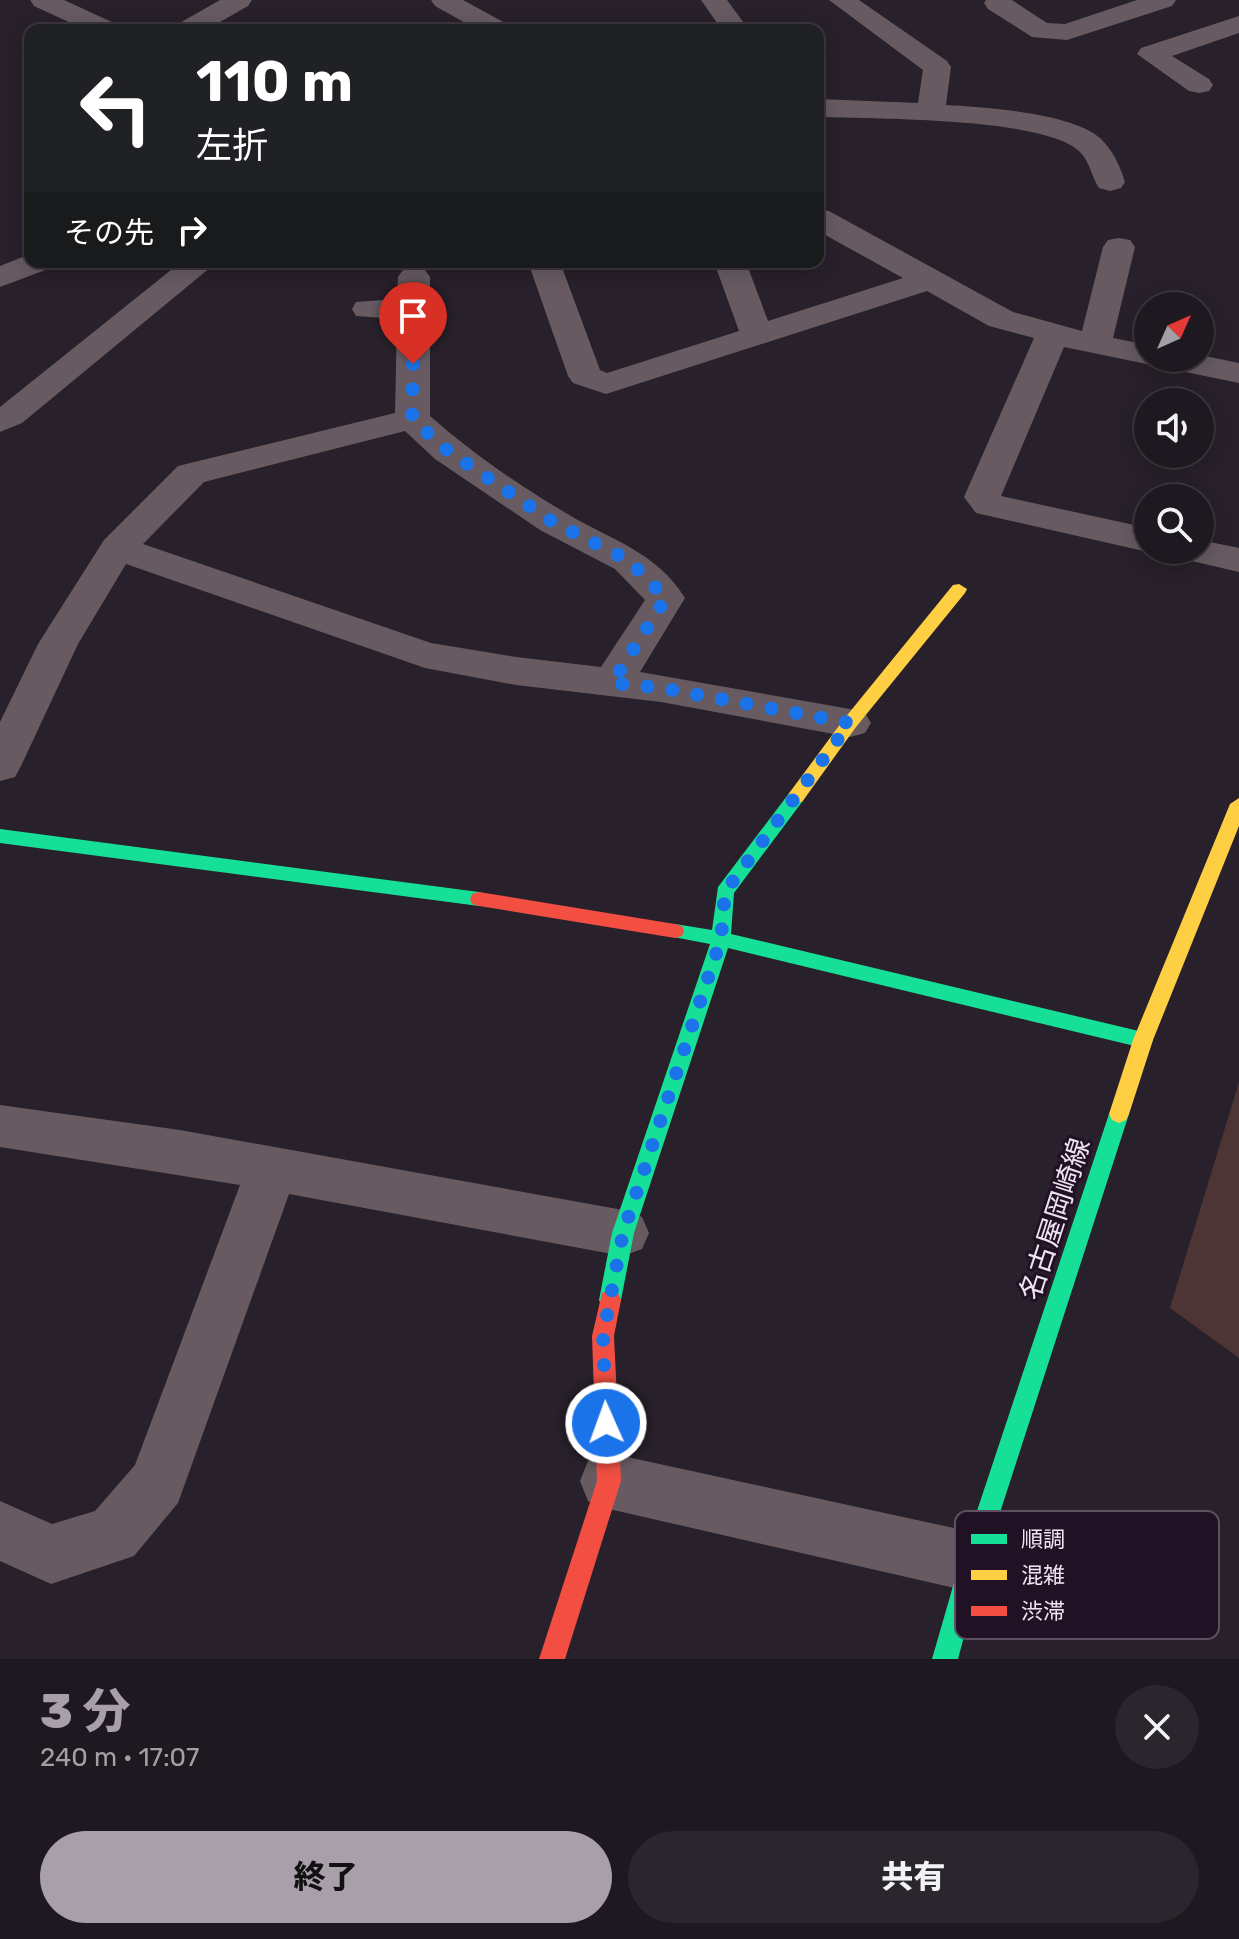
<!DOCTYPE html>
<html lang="ja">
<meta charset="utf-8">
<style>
:root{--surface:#1e1820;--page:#2b252d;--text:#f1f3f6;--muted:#a1a0a5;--line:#3c373e;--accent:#a99fab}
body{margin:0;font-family:Rubik,"Noto Sans JP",sans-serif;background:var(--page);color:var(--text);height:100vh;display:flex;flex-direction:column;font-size:30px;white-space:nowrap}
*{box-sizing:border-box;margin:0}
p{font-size:26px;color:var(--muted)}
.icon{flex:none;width:44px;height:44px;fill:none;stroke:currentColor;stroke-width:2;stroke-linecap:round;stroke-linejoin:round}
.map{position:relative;height:1659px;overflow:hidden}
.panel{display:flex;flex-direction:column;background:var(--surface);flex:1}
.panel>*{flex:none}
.top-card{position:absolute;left:24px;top:24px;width:800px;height:244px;border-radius:16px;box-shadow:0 4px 20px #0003,0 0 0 2px var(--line);background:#202124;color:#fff;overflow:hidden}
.needle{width:52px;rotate:45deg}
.buttons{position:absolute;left:1134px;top:292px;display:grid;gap:16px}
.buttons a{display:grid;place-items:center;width:80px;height:80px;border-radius:50%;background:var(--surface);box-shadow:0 4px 20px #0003,0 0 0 2px var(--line);font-size:40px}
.pin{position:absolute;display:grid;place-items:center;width:68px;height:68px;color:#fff;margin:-82px -34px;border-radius:50% 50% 50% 0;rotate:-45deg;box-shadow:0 0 8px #0007}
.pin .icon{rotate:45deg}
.me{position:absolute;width:88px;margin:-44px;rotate:358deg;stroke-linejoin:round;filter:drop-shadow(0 0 6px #0008)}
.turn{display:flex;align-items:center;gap:28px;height:168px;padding:0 40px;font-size:36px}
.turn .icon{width:104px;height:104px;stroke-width:2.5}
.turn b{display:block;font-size:56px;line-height:68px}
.then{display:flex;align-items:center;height:76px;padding:0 40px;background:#0003;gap:16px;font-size:30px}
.round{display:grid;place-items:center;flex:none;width:84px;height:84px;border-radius:42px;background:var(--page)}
.summary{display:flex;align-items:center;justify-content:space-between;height:136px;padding:0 40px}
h1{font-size:48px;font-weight:800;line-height:60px;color:var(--accent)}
.button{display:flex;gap:16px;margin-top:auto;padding:16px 40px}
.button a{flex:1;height:92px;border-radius:48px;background:var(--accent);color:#111;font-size:32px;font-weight:800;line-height:92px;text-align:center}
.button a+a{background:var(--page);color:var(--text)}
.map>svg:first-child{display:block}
.green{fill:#4e3535}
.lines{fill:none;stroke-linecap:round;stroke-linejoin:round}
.street{fill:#675b61;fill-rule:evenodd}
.fast{fill:#16e098;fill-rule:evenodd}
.slow{fill:#ffcf43;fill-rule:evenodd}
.jam{fill:#f24e42;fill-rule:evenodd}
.route{stroke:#1a73e8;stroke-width:14;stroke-dasharray:0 25.2}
.labels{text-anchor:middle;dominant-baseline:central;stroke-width:6;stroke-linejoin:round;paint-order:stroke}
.street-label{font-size:28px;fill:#eee3f1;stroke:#211125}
.key{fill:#211125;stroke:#5e5062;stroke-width:2}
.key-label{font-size:22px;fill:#eee3f1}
</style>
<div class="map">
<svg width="1239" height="1659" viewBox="0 0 1239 1659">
<rect width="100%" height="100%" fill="#28202a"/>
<polygon class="green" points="1239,1082 1239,1358 1170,1308"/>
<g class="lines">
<g class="street">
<polygon points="30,0 64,0 116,24 120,30 86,30 34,6"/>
<polygon points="220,0 252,0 248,6 206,30 174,30 178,24"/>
<polygon points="431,0 463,0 507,24 511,30 478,30 435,6"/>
<polygon points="701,0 727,0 749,30 722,30"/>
<path d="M829,0H859L947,61L951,67L946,105C985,107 1071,113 1100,138C1113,150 1120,166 1125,182L1121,188L1110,191L1099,188C1091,176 1090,161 1079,151C1042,117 872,119 818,117V99L918,103L923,70Z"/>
<polygon points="986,0 1012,0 1047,23 1065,24 1137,0 1176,0 1172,6 1067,40 1032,37 988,9 984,3"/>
<polygon points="1239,16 1239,33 1172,56 1209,79 1213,85 1209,91 1199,93 1189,91 1137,54 1141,48"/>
<polygon points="818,209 829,211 1013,312 1082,331 1103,247 1108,240 1119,238 1130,240 1135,247 1113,338 1148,345 1148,358 1200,358 1200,355 1239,363 1239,383 1064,347 1001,496 1148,528 1148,550 1155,550 1148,552 976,513 964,497 1034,338 989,326 927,291 606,394 573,383 568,376 528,262 560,262 600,370 607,373 739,331 714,262 746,262 768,321 903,278 818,231"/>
<polygon points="30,254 30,262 53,262 48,269 0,287 0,266"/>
<polygon points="181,262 217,262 22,423 0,432 0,407"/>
<path d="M414,267L425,270L430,277V416C471,452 518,485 566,513C610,540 656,551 685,598L640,672L850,709L865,713L871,723L865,733L850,737L661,702L516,685L425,668L126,564L78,644L21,766L15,777L0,781V722L38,644L104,540L178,466L395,413L397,319L356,316L352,309L356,302L397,299L398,277L403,270ZM405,431L435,459L540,530L615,569L645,600L601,667L516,657L431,643L143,544L204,482Z"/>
<polygon points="1200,540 1239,548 1239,572 1179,558 1173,550 1200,550"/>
<polygon points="0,1105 180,1130 623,1210 642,1217 649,1233 642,1249 623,1256 289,1194 178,1503 134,1556 51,1584 0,1561 0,1501 52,1524 95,1511 135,1465 240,1185 0,1147"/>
<polygon points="609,1453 972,1532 993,1541 1002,1562 993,1583 972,1592 609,1509 588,1501 580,1481 588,1461"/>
</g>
<g class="fast">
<polygon points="796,791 802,792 805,797 802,802 734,893 731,934 1143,1032 1150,1034 1153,1040 1150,1046 1143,1048 728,948 634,1233 621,1300 618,1307 610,1310 602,1307 599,1300 612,1233 710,944 668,936 666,931 668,926 675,924 712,930 718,887 790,792"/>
<polygon points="0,829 479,892 486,894 488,899 486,904 479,906 0,843"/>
<polygon points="1119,1105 1126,1108 1129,1114 984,1562 958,1659 932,1659 960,1562 1109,1114 1112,1108"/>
</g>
<g class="slow">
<polygon points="959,584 967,589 965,593 856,727 802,802 790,802 787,797 790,792 844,719 953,585"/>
<polygon points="1239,798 1239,826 1153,1040 1129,1114 1126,1120 1119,1123 1112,1120 1109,1114 1133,1040 1230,804"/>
</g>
<g class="jam">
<polygon points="479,892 675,924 682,926 684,931 682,936 675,938 479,906 472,904 470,899 472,894"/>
<polygon points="610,1290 618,1293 621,1300 614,1336 621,1481 565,1659 539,1659 597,1481 592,1336 602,1293"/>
</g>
</g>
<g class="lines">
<polyline class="route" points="413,364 412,419 448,451 553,522 628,560 666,598 612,683 661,688 850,723 725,892 721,939 623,1233 603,1336 606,1423"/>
</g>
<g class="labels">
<g class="street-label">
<text transform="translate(1055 1219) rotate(-72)">名古屋岡崎線</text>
</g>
</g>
<rect x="955" y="1511" width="264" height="128" rx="12" class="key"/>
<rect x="971" y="1534" width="36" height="10" fill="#16e098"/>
<rect x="971" y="1570" width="36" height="10" fill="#ffcf43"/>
<rect x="971" y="1606" width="36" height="10" fill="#f24e42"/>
<g class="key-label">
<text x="1021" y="1547">順調</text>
<text x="1021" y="1583">混雑</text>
<text x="1021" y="1619">渋滞</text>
</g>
</svg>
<div class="buttons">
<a><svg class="needle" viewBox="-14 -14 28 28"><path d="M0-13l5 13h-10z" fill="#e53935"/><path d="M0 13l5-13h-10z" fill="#a1a0a5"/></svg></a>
<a><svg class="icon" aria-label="sound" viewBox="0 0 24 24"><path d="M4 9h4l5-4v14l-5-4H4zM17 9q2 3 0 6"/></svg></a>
<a><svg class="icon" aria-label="search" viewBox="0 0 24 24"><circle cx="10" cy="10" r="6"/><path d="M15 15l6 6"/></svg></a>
</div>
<div class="pin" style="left:413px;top:364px;background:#d93025"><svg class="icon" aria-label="arrive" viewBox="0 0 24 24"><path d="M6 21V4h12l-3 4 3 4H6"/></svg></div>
<svg class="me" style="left:606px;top:1423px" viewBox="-20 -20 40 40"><circle r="17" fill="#1a73e8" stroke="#fff" stroke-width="3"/><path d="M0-11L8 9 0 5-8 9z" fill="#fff"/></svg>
<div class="top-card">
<div class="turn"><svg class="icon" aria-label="left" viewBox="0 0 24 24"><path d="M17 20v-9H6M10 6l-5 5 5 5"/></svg><div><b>110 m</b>左折</div></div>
<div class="then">その先<svg class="icon" aria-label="right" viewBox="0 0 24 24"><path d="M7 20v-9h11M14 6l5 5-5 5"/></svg></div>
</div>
</div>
<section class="panel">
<div class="summary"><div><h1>3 分</h1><p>240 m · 17:07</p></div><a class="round"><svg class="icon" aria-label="close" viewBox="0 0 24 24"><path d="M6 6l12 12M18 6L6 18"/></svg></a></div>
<div class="button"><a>終了</a><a>共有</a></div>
</section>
